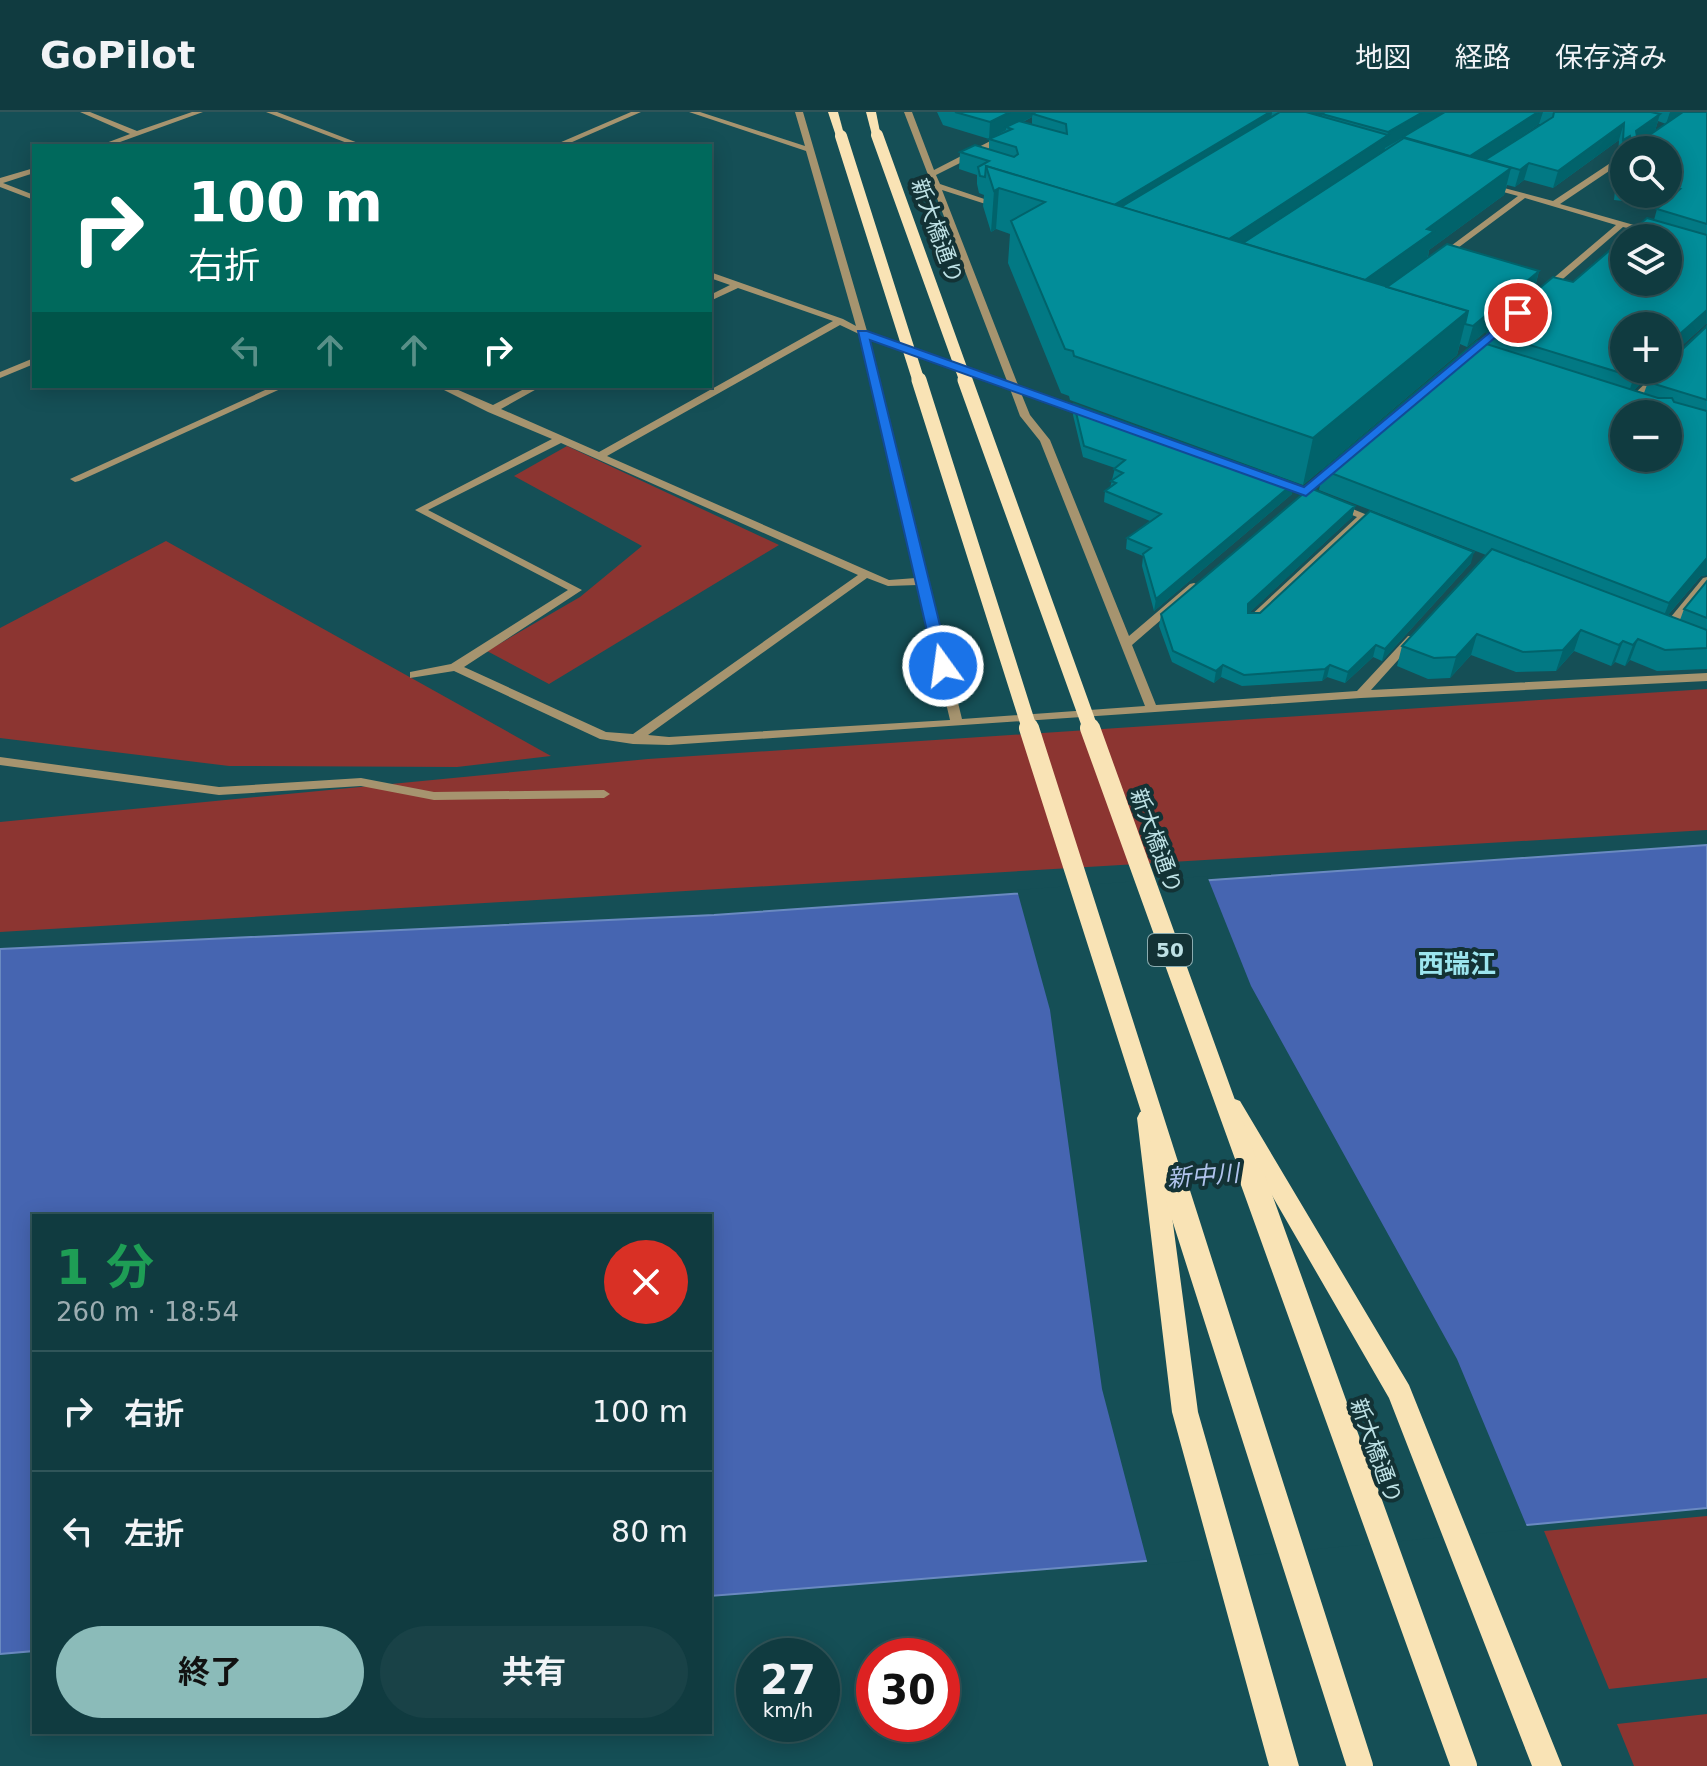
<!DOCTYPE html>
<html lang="ja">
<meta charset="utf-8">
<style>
:root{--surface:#103b40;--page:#194247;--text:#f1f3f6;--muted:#9cadb1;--line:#305559;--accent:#8bbbb9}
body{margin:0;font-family:"DejaVu Sans","Noto Sans JP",sans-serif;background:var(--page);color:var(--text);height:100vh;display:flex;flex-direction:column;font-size:30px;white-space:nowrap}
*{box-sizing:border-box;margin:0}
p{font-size:26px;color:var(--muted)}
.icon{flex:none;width:44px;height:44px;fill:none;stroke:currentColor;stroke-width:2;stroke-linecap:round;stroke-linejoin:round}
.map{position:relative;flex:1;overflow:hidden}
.sheet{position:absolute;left:32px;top:1102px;width:680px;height:520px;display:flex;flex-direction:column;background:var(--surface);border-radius:0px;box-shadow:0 4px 20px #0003,0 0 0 2px var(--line)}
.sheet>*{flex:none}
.guide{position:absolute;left:32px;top:32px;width:680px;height:244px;border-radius:0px;box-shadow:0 4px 20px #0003,0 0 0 2px var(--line);background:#00695c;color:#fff;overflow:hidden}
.buttons{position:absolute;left:1610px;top:24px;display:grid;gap:16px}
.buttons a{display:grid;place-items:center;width:72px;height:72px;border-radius:50%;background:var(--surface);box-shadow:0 4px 20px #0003,0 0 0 2px var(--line);font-size:40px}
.speed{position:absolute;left:736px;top:1526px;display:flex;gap:16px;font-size:40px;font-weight:700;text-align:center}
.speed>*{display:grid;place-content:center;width:104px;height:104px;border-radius:50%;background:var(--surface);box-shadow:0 4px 20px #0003,0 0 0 2px var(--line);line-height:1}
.speed small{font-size:20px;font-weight:400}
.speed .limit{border:12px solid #d22;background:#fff;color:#111}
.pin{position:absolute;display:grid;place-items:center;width:68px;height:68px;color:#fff;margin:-34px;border:4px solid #fff;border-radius:50%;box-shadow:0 2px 8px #0007}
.me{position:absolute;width:88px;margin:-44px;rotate:346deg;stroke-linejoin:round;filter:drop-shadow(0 0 6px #0008)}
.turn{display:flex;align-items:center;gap:28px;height:168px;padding:0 24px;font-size:36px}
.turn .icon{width:104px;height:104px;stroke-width:2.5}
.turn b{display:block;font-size:56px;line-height:68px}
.lanes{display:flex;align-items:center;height:76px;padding:0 24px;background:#0003;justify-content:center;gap:40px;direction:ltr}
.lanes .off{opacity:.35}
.round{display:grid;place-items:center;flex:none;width:84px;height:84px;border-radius:42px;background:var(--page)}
.headline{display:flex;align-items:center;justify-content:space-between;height:136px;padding:0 24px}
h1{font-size:48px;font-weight:700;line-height:60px;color:#1e9e55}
.primary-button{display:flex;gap:16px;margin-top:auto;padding:16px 24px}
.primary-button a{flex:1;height:92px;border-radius:48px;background:var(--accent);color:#111;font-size:32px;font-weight:700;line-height:92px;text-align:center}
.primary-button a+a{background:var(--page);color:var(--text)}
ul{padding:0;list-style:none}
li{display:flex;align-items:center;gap:24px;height:120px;padding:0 24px;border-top:2px solid var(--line)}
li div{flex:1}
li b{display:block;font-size:30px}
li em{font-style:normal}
header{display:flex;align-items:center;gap:48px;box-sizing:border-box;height:112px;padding:0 40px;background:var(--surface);border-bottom:2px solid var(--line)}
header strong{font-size:38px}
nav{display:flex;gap:44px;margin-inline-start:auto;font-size:28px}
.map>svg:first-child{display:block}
.green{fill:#8c3531}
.water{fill:#4665b1;stroke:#6a8ac1;stroke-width:2}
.pier{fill:#154f56}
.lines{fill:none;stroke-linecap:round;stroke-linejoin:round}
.minor{fill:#a6946f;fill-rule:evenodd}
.major{fill:#f9e3b5;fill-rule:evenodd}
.major-bridge-far3{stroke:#f9e3b5;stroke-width:12}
.major-bridge-far2{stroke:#f9e3b5;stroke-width:15}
.major-bridge-far1{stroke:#f9e3b5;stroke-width:20}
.major-bridge{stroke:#f9e3b5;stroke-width:26}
.wall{fill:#027984;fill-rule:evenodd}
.shaded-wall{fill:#01636b}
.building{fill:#028d99;stroke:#01636b;stroke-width:2;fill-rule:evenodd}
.route{fill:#1a73e8;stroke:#114b97;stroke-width:2}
.labels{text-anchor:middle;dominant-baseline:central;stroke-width:8;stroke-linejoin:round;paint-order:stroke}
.shield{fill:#133235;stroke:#8bacb0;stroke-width:2}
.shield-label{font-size:20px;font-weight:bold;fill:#bee1e5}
.street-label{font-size:22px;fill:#bee1e5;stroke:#133235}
.water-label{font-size:24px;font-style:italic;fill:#b1c4ed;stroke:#133235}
.quarter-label{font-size:26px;font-weight:bold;fill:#9ce5ee;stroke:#133235}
</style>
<header>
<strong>GoPilot</strong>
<nav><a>地図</a><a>経路</a><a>保存済み</a></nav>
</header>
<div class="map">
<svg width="1707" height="1654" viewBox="0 0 1707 1654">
<rect width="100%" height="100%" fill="#154f56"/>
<g class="green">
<polygon points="567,334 779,433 549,572 487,539 580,485 642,434 514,364"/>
<polygon points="166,429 551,644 457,655 229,654 0,626 0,516"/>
<polygon points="1707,577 1707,718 0,820 0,710 648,647"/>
<polygon points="1707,1404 1707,1566 1609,1577 1544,1419"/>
<polygon points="1707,1602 1707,1654 1634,1654 1617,1612"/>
</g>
<polygon class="water" points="1707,733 1707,1396 1146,1449 710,1484 710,1104 34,1104 34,1539 0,1542 0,837 714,803"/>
<polygon class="pier" points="1207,764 1251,874 1457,1247 1528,1417 1148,1453 1102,1277 1050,898 1017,778"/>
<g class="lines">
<g class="minor">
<polygon points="80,0 90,0 137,19 192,0 203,0 109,34 98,34 130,22"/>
<polygon points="266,0 277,0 366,34 355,34"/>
<polygon points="631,0 641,0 563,34 552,34"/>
<path d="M689,0H700L805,34L795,0H803L867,219L1007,269L904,0H912L934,58L1002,23H1008V27L936,63L940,72L1005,94L998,96L942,78L1018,273L1095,302L1087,304L1021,281L1030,303L1050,328L1129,524L1190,472L1194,471L1200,474L1132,533L1156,593L1357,579L1408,524H1416V528L1371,578L1707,561V569L1361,586L669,633L633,632L600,627L454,559L410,566V560L451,552L568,478L415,398L552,327L488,300L436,274H449L493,293L530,274H542L501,297L599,340L833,209L738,176L710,189V183L730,173L710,166V160L843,207L856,214L806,39ZM840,213L859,222L916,466L889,468L607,344ZM869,226L1010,277L1020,304L1040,329L1145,594L962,607ZM561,331L858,463L633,622L606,620L464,555L582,478L428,398ZM867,466L888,474L918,473L950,608L669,625L648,623Z"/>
<polygon points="1621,44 1624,44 1624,49 1560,92 1655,119 1655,123 1623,115 1549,179 1543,179 1543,175 1616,113 1525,86 1443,147 1436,145 1518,84 1485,75 1485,71 1553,89"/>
<polygon points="34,56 34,61 3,71 34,83 34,88 0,75 0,66"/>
<polygon points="34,246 34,252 0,266 0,260"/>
<polygon points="1668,257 1669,258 1667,260 1632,294 1626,294 1626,290 1659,258"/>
<polygon points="274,274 287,274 79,369 75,370 70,367"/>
<polygon points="1279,367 1387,411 1382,414 1366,408 1256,510 1252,511 1246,508 1248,506 1357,405 1275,372 1275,368"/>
<polygon points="1707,465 1707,475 1669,521 1661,521 1661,517 1703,466"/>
<polygon points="0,645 219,675 361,666 434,680 604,678 610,682 604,686 434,688 361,674 219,683 0,653"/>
</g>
<g class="major">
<polygon points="828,0 838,0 845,26 836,24"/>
<polygon points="866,0 876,0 881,25 872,23"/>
<polygon points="1232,986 1240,989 1409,1273 1562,1654 1532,1654 1389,1286 1221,995 1224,989"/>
<polygon points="1148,997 1156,1000 1159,1006 1198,1300 1299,1654 1269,1654 1172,1300 1137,1006 1140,1000"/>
</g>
<g class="major-bridge-far3">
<polyline points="877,23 966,270"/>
<polyline points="841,24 919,270"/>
</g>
<g class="major-bridge-far2">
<polyline points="919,268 1030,618"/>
<polyline points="965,268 1091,618"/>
</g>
<g class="major-bridge-far1">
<polyline points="1029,616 1174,1070"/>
<polyline points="1090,616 1254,1070"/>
</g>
<g class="major-bridge">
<polyline points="1173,1068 1360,1654"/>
<polyline points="1253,1068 1464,1654"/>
</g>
</g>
<g class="wall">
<path d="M937,0H1707V211L1668,246V214L1655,258L1634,278L1644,281L1648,270L1707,214V463L1701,464L1668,503L1680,508L1684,497L1707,469V557L1657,559L1630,548L1625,554L1615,550L1611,554L1574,539L1556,559L1516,560L1471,543L1450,566L1428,567L1397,554L1402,534L1486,443L1319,378L1323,358L1484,232L1487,220L1573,170L1654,108L1657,97L1662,93L1614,88L1617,58L1621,43L1618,45L1619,28L1553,76L1524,68L1515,75L1507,73L1504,83L1429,138L1428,145L1539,159L1534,179L1467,235L1460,232L1457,243L1303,373L1070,288L1069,284L1061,281L1008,151L1010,122L996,117L991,120L983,94L984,83L979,81L977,72V63L959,57L960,40L989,37V27L943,13ZM1032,5V12L1023,10ZM1658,9L1666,12L1655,19ZM1539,12H1541L1502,37ZM1624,38H1668V82H1624Z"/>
<polygon points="1074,292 1292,382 1154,499 1142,454 1143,444 1126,437 1127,426 1150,409 1104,390 1105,379 1110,376 1115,356 1083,345 1073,303"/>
<polygon points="1355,394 1352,405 1249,501 1260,501 1471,451 1382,549 1373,545 1345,571 1327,565 1322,569 1242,574 1221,565 1214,571 1172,550 1159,514 1161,502"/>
</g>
<g class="shaded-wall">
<polygon points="1010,0 1042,0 1033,2 1032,5 1010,16 1006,15 1006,18 989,27 990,10"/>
<polygon points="1270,0 1272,0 1270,15 1128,101 1100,101"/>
<polygon points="1306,0 1331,0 1322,2 1322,5"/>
<polygon points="1423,0 1448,0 1385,36 1383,48 1238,145 1224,130 1387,24 1388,20"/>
<polygon points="1538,0 1543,0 1539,12 1466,61 1470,44"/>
<polygon points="1670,0 1684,0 1666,12"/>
<polygon points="1660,2 1655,19 1631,35 1636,19"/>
<polygon points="1624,11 1619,28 1553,76 1558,59"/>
<polygon points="1630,24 1624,41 1618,45 1623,28"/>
<polygon points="1529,51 1524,68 1515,75 1520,58"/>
<polygon points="1511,56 1504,83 1429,138 1427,147 1375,184 1362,171 1427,117"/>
<polygon points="999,76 996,117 991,120 994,79"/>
<polygon points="1539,159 1534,179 1467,235 1473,214"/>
<polygon points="1707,198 1707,211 1668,246 1668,236 1673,228"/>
<polygon points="1468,199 1457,243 1303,373 1313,326"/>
<polygon points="1641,258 1655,258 1627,285 1634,265"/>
<polygon points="1294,371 1292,382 1154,499 1156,487"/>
<polygon points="1355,394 1352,405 1246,504 1248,492"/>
<polygon points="1474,440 1471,451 1382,549 1385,537"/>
<polygon points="1707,446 1707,463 1701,464 1661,511 1669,491"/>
<polygon points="1581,518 1574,539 1556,559 1563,538"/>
<polygon points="1477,522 1471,543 1450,566 1456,545"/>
<polygon points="1638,527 1630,548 1625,554 1633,533"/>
<polygon points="1623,529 1615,550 1611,554 1619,533"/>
<polygon points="1376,533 1373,545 1345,571 1348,560"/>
<polygon points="1223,553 1221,565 1214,571 1216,559"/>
<polygon points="1330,553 1327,565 1322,569 1325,557"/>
</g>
<g class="building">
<polygon points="955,0 1010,0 990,10"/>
<polygon points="1036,0 1270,0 1114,93 986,54 985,65 980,64 978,55 989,49 960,40 975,33 1014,45 1018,42 1016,35 989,27 1012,17 1006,15 1019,9 1067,22 1066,12 1033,2"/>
<polygon points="1280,0 1306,0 1388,23 1229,127 1121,95"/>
<polygon points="1325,0 1423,0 1388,20 1322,2"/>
<polygon points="1445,0 1538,0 1470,44 1403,25"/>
<polygon points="1554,0 1651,0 1660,2 1636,19 1637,24 1648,24 1683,0 1707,0 1707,112 1657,97 1680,77 1668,76 1668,38 1625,38 1632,32 1630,24 1623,28 1624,11 1558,59 1529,51 1520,58 1485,48 1553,5"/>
<polygon points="1404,26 1511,56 1427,117 1434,119 1365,168 1243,131"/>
<polygon points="1624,39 1624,71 1620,70 1622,41"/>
<polygon points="986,54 1468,199 1313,326 1074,244 1073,239 1065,237 1011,109 1045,90 999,76 994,79"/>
<polygon points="1647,106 1707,123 1707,198 1673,228 1672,235 1668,236 1668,214 1624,214 1624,258 1641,258 1634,265 1487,220 1553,165 1573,170 1624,126 1624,170 1668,170 1668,126 1624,126"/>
<polygon points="1447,132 1539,159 1473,214 1465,212 1468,199 1387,175"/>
<polygon points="1707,214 1707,288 1648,270 1661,258 1668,258 1668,251"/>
<path d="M1477,229L1658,286H1672L1674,290L1707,299V446L1669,491L1323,358ZM1624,302H1668V346H1624Z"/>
<polygon points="1074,292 1294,371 1156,487 1143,442 1151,436 1127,426 1161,402 1105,379 1116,371 1111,369 1123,361 1114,357 1125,348 1084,334"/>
<polygon points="1310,376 1355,394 1248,492 1248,501 1260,501 1370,399 1474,440 1385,537 1376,533 1348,560 1330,553 1325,557 1244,563 1223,553 1216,559 1173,539 1161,502"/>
<polygon points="1492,437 1707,518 1707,536 1665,538 1638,527 1633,533 1623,529 1619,533 1581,518 1563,538 1523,540 1477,522 1456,545 1434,546 1402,534"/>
<polygon points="1707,469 1707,506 1684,497"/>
</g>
<polygon class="route" points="1518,197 1522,198 1522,203 1306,384 870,228 950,554 943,559 935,554 858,219 867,219 1304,375"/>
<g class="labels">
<rect class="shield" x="1148" y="822" width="44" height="32" rx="6"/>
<g class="shield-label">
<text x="1170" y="838">50</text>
</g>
<g class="street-label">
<text transform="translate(937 119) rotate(70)">新大橋通り</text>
<text transform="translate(1156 729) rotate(70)">新大橋通り</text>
<text transform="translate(1376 1339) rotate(70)">新大橋通り</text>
</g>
<g class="water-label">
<text transform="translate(1203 1064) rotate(-5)">新中川</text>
</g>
<g class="quarter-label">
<text x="1457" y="852">西瑞江</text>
</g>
</g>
</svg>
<div class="buttons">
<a><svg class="icon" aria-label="search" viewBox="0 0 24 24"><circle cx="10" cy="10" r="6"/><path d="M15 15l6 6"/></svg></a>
<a><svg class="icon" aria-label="layers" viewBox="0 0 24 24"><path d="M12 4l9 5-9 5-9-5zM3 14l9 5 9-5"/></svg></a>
<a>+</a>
<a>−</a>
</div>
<div class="speed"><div>27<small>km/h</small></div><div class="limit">30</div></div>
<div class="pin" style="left:1518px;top:201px;background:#d93025"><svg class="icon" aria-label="arrive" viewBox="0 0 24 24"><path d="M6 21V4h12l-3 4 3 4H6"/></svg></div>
<svg class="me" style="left:943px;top:554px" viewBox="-20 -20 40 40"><circle r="17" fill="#1a73e8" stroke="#fff" stroke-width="3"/><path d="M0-11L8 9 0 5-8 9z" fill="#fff"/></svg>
<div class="guide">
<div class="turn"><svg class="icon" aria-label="right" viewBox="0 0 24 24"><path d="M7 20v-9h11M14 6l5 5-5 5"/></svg><div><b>100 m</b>右折</div></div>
<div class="lanes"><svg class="icon off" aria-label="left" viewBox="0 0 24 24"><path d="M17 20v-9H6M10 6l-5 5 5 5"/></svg><svg class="icon off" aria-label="ahead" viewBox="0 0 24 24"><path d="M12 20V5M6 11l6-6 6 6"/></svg><svg class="icon off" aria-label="ahead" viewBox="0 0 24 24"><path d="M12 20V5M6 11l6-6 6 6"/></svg><svg class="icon" aria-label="right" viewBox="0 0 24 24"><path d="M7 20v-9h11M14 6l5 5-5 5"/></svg></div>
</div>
<section class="sheet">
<div class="headline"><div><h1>1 分</h1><p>260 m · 18:54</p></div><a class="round" style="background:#d93025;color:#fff"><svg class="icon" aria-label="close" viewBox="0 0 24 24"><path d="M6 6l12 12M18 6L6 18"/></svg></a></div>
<ul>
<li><svg class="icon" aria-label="right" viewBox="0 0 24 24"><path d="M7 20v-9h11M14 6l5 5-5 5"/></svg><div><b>右折</b></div><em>100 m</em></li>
<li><svg class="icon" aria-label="left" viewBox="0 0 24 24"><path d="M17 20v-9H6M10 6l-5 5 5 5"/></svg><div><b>左折</b></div><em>80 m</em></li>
</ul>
<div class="primary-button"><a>終了</a><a>共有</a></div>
</section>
</div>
